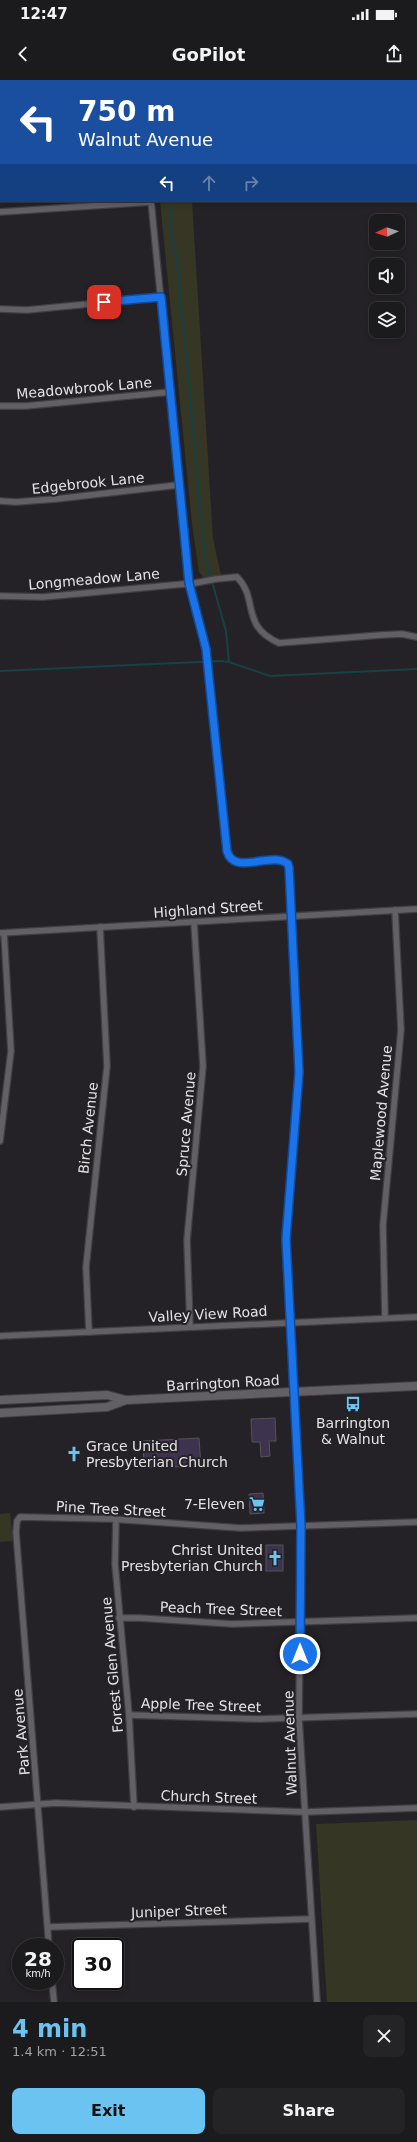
<!DOCTYPE html>
<meta charset="utf-8">
<style>
:root{--surface:#1b1a1c;--page:#242325;--text:#f1f3f6;--muted:#a0a1a3;--line:#39383b;--accent:#6bc3f2}
body{margin:0;font-family:"DejaVu Sans",sans-serif;background:var(--page);color:var(--text);height:100vh;display:flex;flex-direction:column;font-size:15px;white-space:nowrap}
*{box-sizing:border-box;margin:0}
p{font-size:13px;color:var(--muted)}
.icon{flex:none;width:22px;height:22px;fill:none;stroke:currentColor;stroke-width:2;stroke-linecap:round;stroke-linejoin:round}
.map{position:relative;height:1922px;overflow:hidden}
.panel{display:flex;flex-direction:column;background:var(--surface);flex:1}
.panel>*{flex:none}
.top-card{position:absolute;left:0px;top:0px;width:417px;height:122px;box-shadow:0 2px 6px #0003,0 0 0 1px var(--line);background:#1a4fa0;color:#fff;overflow:hidden}
.needle{width:26px;rotate:267deg}
.controls{position:absolute;left:369px;top:134px;display:grid;gap:8px}
.controls a{display:grid;place-items:center;width:36px;height:36px;border-radius:8px;background:var(--surface);box-shadow:0 2px 6px #0003,0 0 0 1px var(--line);font-size:20px}
.speed{position:absolute;left:12px;top:1858px;display:flex;gap:8px;font-size:20px;font-weight:700;text-align:center}
.speed>*{display:grid;place-content:center;width:52px;height:52px;border-radius:50%;background:var(--surface);box-shadow:0 2px 6px #0003,0 0 0 1px var(--line);line-height:1}
.speed small{font-size:10px;font-weight:400}
.speed .limit{border:2px solid #111;border-radius:6px;background:#fff;color:#111}
.pin{position:absolute;display:grid;place-items:center;width:34px;height:34px;color:#fff;margin:-17px;border-radius:8px;box-shadow:0 2px 6px #0006}
.me{position:absolute;width:44px;margin:-22px;rotate:0deg;stroke-linejoin:round;filter:drop-shadow(0 0 3px #0008)}
.turn{display:flex;align-items:center;gap:14px;height:84px;padding:0 12px;font-size:18px}
.turn .icon{width:52px;height:52px;stroke-width:2.5}
.turn b{display:block;font-size:28px;line-height:34px}
.lanes{display:flex;align-items:center;height:38px;padding:0 12px;background:#0003;justify-content:center;gap:20px;direction:ltr}
.lanes .off{opacity:.35}
.round{display:grid;place-items:center;flex:none;width:42px;height:42px;border-radius:8px;background:var(--page)}
.summary{display:flex;align-items:center;justify-content:space-between;height:68px;padding:0 12px}
h1{font-size:24px;font-weight:700;line-height:30px;color:var(--accent)}
.primary-button{display:flex;gap:8px;margin-top:auto;padding:8px 12px}
.primary-button a{flex:1;height:46px;border-radius:8px;background:var(--accent);color:#111;font-size:16px;font-weight:700;line-height:46px;text-align:center}
.primary-button a+a{background:var(--page);color:var(--text)}
.status{display:flex;justify-content:space-between;align-items:center;height:28px;padding:0 20px;background:var(--surface);direction:ltr}
.status svg{height:11px;fill:currentColor}
header{display:flex;justify-content:space-between;align-items:center;height:52px;padding:0 12px;background:var(--surface);font-size:18px;font-weight:700}
.map>svg:first-child{display:block}
.green{fill:#353624}
.lines{fill:none;stroke-linecap:round;stroke-linejoin:round}
.stream{stroke:#164245;stroke-width:2}
.building{fill:#3d334e;stroke:#545357}
.minor-casing{stroke:#413f42;stroke-width:8}
.secondary-casing{stroke:#413f42;stroke-width:10}
.minor{stroke:#636065;stroke-width:5.5}
.secondary{stroke:#636065;stroke-width:8}
.route-casing{stroke:#114b97;stroke-width:10}
.route{stroke:#1a73e8;stroke-width:7}
.labels{text-anchor:middle;dominant-baseline:central;stroke-width:4;stroke-linejoin:round;paint-order:stroke}
.street-label{font-size:14px;fill:#e4e2e5;stroke:#242226}
.poi-label{font-size:14px;fill:#e4e2e5;stroke:#242226;text-anchor:end}
</style>
<div class="status"><b>12:47</b><svg viewBox="0 0 49 12"><path d="M0 12V9h3v3zM5 12V6h3v6zM10 12V3h3v9zM15 12V0h3v12zM26 1h20v11H26zM47 4h2v5h-2z"/></svg></div>
<header><svg class="icon" aria-label="back" viewBox="0 0 24 24"><path d="M15 5l-7 7 7 7"/></svg>GoPilot<svg class="icon" aria-label="share" viewBox="0 0 24 24"><path d="M12 15V3M7 8l5-5 5 5M5 13v7h14v-7"/></svg></header>
<div class="map">
<svg width="417" height="1922" viewBox="0 0 417 1922">
<rect width="100%" height="100%" fill="#242226"/>
<g class="green">
<polygon points="160,121 192,121 213,459 221,495 205,499 199,492 192,444"/>
<polygon points="10,1433 13,1461 0,1462 0,1434"/>
<polygon points="417,1740 417,1922 327,1922 316,1744"/>
</g>
<g class="lines">
<g class="stream">
<polyline points="159,0 159,1"/>
<polyline points="169,121 172,161 179,191 180,230 183,242 204,470 210,497"/>
<polyline points="213,505 226,551 229,582"/>
<polyline points="0,591 220,581 229,582 270,596 417,589"/>
</g>
</g>
<g class="building">
<polygon points="275,1338 276,1361 269,1361 270,1376 261,1377 260,1362 252,1362 251,1339"/>
<polygon points="199,1358 201,1386 144,1388 143,1361"/>
<polygon points="263,1413 264,1433 250,1434 249,1414"/>
<rect x="266" y="1465" width="17" height="26"/>
</g>
<g class="lines">
<defs>
<g id="minor">
<polyline points="34,0 34,1"/>
<polyline points="139,0 139,1"/>
<polyline points="0,35 1,36"/>
<path d="M151,121L189,503L206,569L227,771C234,797 272,770 287,784L289,788L299,992L285,1159L301,1446L299,1638L317,1922"/>
<polyline points="0,132 151,122"/>
<polyline points="0,229 27,230 161,217"/>
<polyline points="0,326 26,326 170,312"/>
<polyline points="0,421 16,422 56,419 178,405"/>
<path d="M0,516L43,517L195,503L216,499L237,497C259,519 240,546 279,563L381,555L402,554L417,557"/>
<polyline points="0,853 417,829"/>
<polyline points="0,1061 11,971 4,853"/>
<polyline points="385,1238 383,1145 401,950 395,830"/>
<polyline points="190,1247 187,1160 203,986 194,842"/>
<polyline points="89,1252 86,1187 107,986 100,847"/>
<polyline points="0,1256 417,1237"/>
<polyline points="116,1440 115,1484 129,1635 134,1727"/>
<polyline points="119,1538 140,1538 232,1544 417,1538"/>
<polyline points="129,1635 259,1639 417,1634"/>
<polyline points="0,1727 56,1723 305,1732 417,1728"/>
<polyline points="48,1847 311,1839"/>
<polyline points="49,1867 16,1452 17,1441 20,1437 112,1439 240,1448 417,1442"/>
<polyline points="52,1901 54,1922"/>
</g>
<g id="secondary">
<polyline points="0,1320 107,1315 126,1320"/>
<polyline points="0,1333 107,1327 126,1320 417,1306"/>
</g>
</defs>
<use href="#minor" class="minor-casing"/>
<use href="#secondary" class="secondary-casing"/>
<use href="#minor" class="minor"/>
<use href="#secondary" class="secondary"/>
</g>
<g class="lines">
<defs>
<path id="route" d="M104,222L161,217L189,503L206,569L227,771C234,797 272,770 288,784L289,788L299,992L286,1159L301,1446L300,1574"/>
</defs>
<use href="#route" class="route-casing"/>
<use href="#route" class="route"/>
</g>
<defs>
<symbol id="bus-bare" viewBox="-9 -9 18 18"><path d="M-5-6H5V4H4V6H2V4H-2V6H-4V4H-5ZM-3.5-4V0h7V-4ZM-3.5 1.2v1.5H-2V1.2ZM2 1.2v1.5H3.5V1.2Z" fill="#6bc3f2" stroke="#242226" stroke-width="2.5" paint-order="stroke"/></symbol>
<symbol id="church-bare" viewBox="-9 -9 18 18"><path d="M-1.2-6h2.4v3.5h3.3v2.4h-3.3V6h-2.4V-.1h-3.3v-2.4h3.3Z" fill="#6bc3f2" stroke="#242226" stroke-width="2.5" paint-order="stroke"/></symbol>
<symbol id="supermarket-bare" viewBox="-9 -9 18 18"><path d="M-6-5.5h2.5l.6 2H6L4.5 2H-2.5L-4.4-4H-6ZM-1.5 3.2a1.3 1.3 0 1 0 .1 0ZM3 3.2a1.3 1.3 0 1 0 .1 0Z" fill="#6bc3f2" stroke="#242226" stroke-width="2.5" paint-order="stroke"/></symbol>
</defs>
<g fill-rule="evenodd">
<use href="#bus-bare" x="342" y="1313" width="22" height="22"/>
<use href="#church-bare" x="63" y="1363" width="22" height="22"/>
<use href="#supermarket-bare" x="246" y="1413" width="22" height="22"/>
<use href="#church-bare" x="264" y="1467" width="22" height="22"/>
</g>
<g class="labels">
<g class="street-label">
<text transform="translate(84 308) rotate(-5)">Meadowbrook Lane</text>
<text transform="translate(88 403) rotate(-6)">Edgebrook Lane</text>
<text transform="translate(94 499) rotate(-5)">Longmeadow Lane</text>
<text transform="translate(208 829) rotate(-4)">Highland Street</text>
<text transform="translate(381 1033) rotate(-85)">Maplewood Avenue</text>
<text transform="translate(186 1044) rotate(-85)">Spruce Avenue</text>
<text transform="translate(88 1048) rotate(-84)">Birch Avenue</text>
<text transform="translate(208 1234) rotate(-3)">Valley View Road</text>
<text transform="translate(223 1303) rotate(-3)">Barrington Road</text>
<text transform="translate(111 1429) rotate(3)">Pine Tree Street</text>
<text transform="translate(221 1529) rotate(2)">Peach Tree Street</text>
<text transform="translate(112 1585) rotate(-95)">Forest Glen Avenue</text>
<text transform="translate(201 1625) rotate(2)">Apple Tree Street</text>
<text transform="translate(21 1652) rotate(-95)">Park Avenue</text>
<text transform="translate(290 1663) rotate(-92)">Walnut Avenue</text>
<text transform="translate(209 1717) rotate(2)">Church Street</text>
<text transform="translate(179 1831) rotate(-2)">Juniper Street</text>
</g>
<g class="poi-label">
<text x="353" y="1343" text-anchor="middle">Barrington<tspan x="353" dy="16">&amp; Walnut</tspan></text>
<text x="86" y="1366" text-anchor="start">Grace United<tspan x="86" dy="16">Presbyterian Church</tspan></text>
<text x="245" y="1424">7-Eleven</text>
<text x="263" y="1470">Christ United<tspan x="263" dy="16">Presbyterian Church</tspan></text>
</g>
</g>
</svg>
<div class="controls">
<a><svg class="needle" viewBox="-14 -14 28 28"><path d="M0-13l5 13h-10z" fill="#e53935"/><path d="M0 13l5-13h-10z" fill="#a0a1a3"/></svg></a>
<a><svg class="icon" aria-label="sound" viewBox="0 0 24 24"><path d="M4 9h4l5-4v14l-5-4H4zM17 9q2 3 0 6"/></svg></a>
<a><svg class="icon" aria-label="layers" viewBox="0 0 24 24"><path d="M12 4l9 5-9 5-9-5zM3 14l9 5 9-5"/></svg></a>
</div>
<div class="speed"><div>28<small>km/h</small></div><div class="limit">30</div></div>
<div class="pin" style="left:104px;top:222px;background:#d93025"><svg class="icon" aria-label="arrive" viewBox="0 0 24 24"><path d="M6 21V4h12l-3 4 3 4H6"/></svg></div>
<svg class="me" style="left:300px;top:1574px" viewBox="-20 -20 40 40"><circle r="17" fill="#1a73e8" stroke="#fff" stroke-width="3"/><path d="M0-11L8 9 0 5-8 9z" fill="#fff"/></svg>
<div class="top-card">
<div class="turn"><svg class="icon" aria-label="left" viewBox="0 0 24 24"><path d="M17 20v-9H6M10 6l-5 5 5 5"/></svg><div><b>750 m</b>Walnut Avenue</div></div>
<div class="lanes"><svg class="icon" aria-label="left" viewBox="0 0 24 24"><path d="M17 20v-9H6M10 6l-5 5 5 5"/></svg><svg class="icon off" aria-label="ahead" viewBox="0 0 24 24"><path d="M12 20V5M6 11l6-6 6 6"/></svg><svg class="icon off" aria-label="right" viewBox="0 0 24 24"><path d="M7 20v-9h11M14 6l5 5-5 5"/></svg></div>
</div>
</div>
<section class="panel">
<div class="summary"><div><h1>4 min</h1><p>1.4 km · 12:51</p></div><a class="round"><svg class="icon" aria-label="close" viewBox="0 0 24 24"><path d="M6 6l12 12M18 6L6 18"/></svg></a></div>
<div class="primary-button"><a>Exit</a><a>Share</a></div>
</section>
